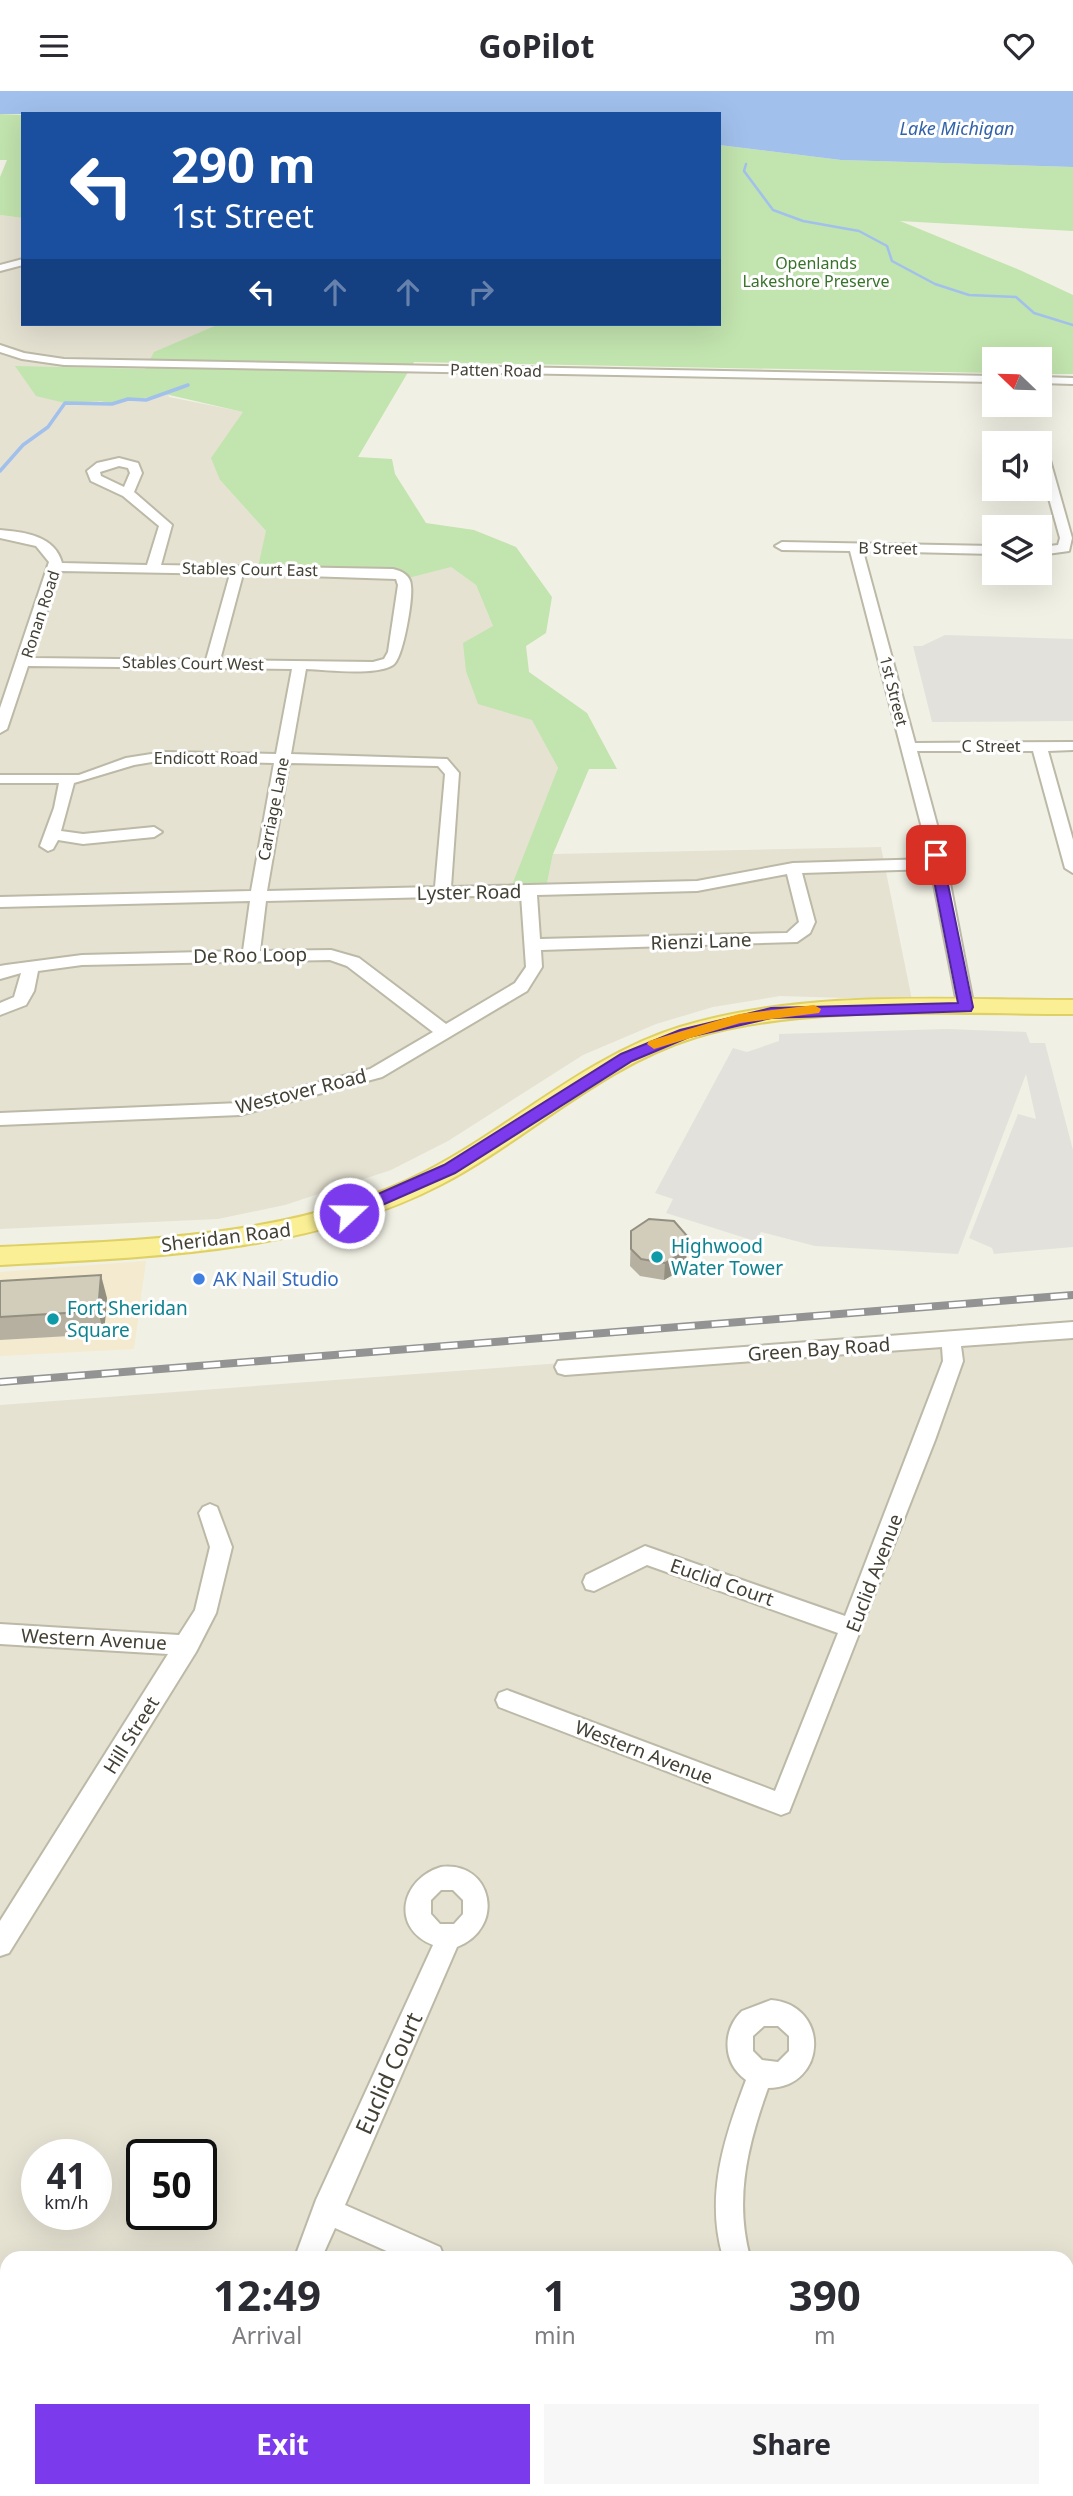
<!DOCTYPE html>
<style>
:root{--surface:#fff;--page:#f7f7f7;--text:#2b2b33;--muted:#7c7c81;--accent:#7c3aed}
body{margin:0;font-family:"Noto Sans",sans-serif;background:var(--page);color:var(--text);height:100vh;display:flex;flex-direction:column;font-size:26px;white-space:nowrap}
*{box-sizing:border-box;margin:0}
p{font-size:23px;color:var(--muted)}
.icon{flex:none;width:38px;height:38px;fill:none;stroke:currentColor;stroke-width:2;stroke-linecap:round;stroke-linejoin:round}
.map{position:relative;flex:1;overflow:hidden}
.sheet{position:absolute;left:0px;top:2160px;width:1074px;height:247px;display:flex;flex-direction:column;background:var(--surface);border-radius:21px 21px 0 0;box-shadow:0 7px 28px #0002}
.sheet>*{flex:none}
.banner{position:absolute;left:21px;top:21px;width:700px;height:214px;border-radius:0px;box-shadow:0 7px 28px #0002;background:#1a4fa0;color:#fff;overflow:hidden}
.needle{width:46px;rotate:293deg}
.tools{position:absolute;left:982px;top:256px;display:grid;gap:14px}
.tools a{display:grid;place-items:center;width:70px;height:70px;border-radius:0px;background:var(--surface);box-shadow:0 7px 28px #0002;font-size:35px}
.speed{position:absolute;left:21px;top:2048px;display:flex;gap:14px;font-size:35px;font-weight:700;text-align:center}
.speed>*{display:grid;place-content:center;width:91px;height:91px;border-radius:50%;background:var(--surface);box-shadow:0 7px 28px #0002;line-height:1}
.speed small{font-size:18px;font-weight:400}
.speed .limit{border:4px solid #111;border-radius:10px;background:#fff;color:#111}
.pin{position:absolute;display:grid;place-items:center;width:60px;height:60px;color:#fff;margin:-30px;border-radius:14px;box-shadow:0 4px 10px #0006}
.me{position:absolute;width:77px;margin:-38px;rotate:69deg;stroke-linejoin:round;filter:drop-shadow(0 0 5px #0008)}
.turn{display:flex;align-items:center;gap:24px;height:147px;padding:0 35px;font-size:32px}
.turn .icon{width:91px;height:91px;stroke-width:2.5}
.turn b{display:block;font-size:49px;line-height:60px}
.lanes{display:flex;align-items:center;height:66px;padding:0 35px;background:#0003;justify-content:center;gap:35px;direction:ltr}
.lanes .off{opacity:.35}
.eta{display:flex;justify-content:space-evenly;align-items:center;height:119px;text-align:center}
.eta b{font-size:42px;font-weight:700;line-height:49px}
.action{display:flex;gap:14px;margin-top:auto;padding:14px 35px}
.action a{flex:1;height:80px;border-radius:0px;background:var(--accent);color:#fff;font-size:28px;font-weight:700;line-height:80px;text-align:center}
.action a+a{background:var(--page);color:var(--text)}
header{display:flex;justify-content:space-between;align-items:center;height:91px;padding:0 35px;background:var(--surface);font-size:32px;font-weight:700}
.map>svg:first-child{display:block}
.residential{fill:#e5e2d2;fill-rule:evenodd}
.commercial{fill:#f3eacf}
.green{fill:#c2e4ae}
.parking{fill:#e2e1dc}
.water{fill:#a1c0ec}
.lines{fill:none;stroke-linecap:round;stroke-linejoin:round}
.stream-far1{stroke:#a1c0ec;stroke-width:2.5}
.stream{stroke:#a1c0ec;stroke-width:3.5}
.minor-casing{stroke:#bcb9a7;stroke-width:4}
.major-casing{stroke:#ded065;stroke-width:4}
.minor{fill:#fff;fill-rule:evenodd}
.major{fill:#faef94;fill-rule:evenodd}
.rail-casing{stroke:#939393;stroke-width:8}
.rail{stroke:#fff;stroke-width:5;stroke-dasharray:17;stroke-linecap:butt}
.wall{fill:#b5b0a0}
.shaded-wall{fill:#939082}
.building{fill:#d2cdba;stroke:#939082;stroke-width:2}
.route{fill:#7c3aed;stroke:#51269a;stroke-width:2}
.slow{fill:#f59e0b}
.culture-dot{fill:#0f9aa8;stroke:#fff;stroke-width:2.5}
.shop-dot{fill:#3f7fe0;stroke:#fff;stroke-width:2.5}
.labels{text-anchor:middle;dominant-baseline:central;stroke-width:6;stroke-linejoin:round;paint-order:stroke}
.far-park-label{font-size:16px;fill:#38722a;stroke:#fff}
.far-street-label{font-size:16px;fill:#434034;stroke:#fff}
.far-water-label{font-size:18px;font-style:italic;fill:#3262aa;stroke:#fff}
.street-label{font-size:19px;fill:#434034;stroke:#fff}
.culture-label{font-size:19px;fill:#0d838f;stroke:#fff;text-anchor:start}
.shop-label{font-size:19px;fill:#366cbe;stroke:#fff;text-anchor:start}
.near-street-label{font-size:23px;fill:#434034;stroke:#fff}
</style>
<header><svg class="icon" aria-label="menu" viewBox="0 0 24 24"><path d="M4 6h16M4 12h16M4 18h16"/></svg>GoPilot<svg class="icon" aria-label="heart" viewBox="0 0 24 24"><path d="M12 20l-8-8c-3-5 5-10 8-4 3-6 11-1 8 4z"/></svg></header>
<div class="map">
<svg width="1073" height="2405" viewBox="0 0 1073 2405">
<rect width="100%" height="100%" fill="#f1f0e4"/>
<g class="residential">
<polygon points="0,124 23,127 23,233 219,233 155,261 169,306 244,321 220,389 266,440 444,471 476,494 532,628 558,677 547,792 553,763 881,756 912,909 780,905 713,916 656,933 583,964 448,1050 391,1079 285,1114 218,1128 0,1138"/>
<path d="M1073,1234V2405H0V1314ZM37,2063H96V2123H37ZM142,2063H201V2123H142ZM7,2166H1068V2399H7Z"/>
</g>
<polygon class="commercial" points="146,1170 134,1258 0,1265 0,1181"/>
<g class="green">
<polygon points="0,23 23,24 23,127 0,124 0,86 7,69 0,69"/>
<polygon points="719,54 841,69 1073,76 1073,140 900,130 1022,180 1073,204 1073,283 1040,283 1040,268 994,268 994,282 414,271 358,366 392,368 395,383 426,432 474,439 516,456 552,506 546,542 526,555 529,581 587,622 617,678 589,678 553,763 547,792 512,794 558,677 532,629 478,613 466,580 463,552 493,535 476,494 451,476 408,487 385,477 258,476 266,440 220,389 211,367 243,321 165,303 112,313 101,310 65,312 36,305 15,275 145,278 154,261 219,233 719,233"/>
</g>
<g class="parking">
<polygon points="945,544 1073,548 1073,630 932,631 913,555 922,555"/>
<polygon points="947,938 1026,941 1030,952 1045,952 1073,1059 1073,1156 994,1163 992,1157 969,1147 1018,1023 1036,1028 1026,983 958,1163 815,1155 761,1141 755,1150 666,1122 673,1108 655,1102 733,957 747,961 779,950 779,943"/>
</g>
<polygon class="water" points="0,0 1073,0 1073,76 841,69 719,54 719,23 0,23"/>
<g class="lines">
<polyline class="stream-far1" points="746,73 744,80 773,119 803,130 859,140 887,155 892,170 935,193 969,204 1016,206 1034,222 1073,234"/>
<polyline class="stream" points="0,380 23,354 48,336 65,312 112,313 128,308 146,309 188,294"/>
<defs>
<g id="minor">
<polygon points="23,168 23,174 0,180 0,174"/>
<polygon points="0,254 24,262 64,268 994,285 994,291 64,274 22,268 0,261"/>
<polygon points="1040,286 1073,287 1073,293 1040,292"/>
<polygon points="1042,358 1048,362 1072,447 1069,460 1040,464 1040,456 1058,454 1060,447 1040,375"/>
<path d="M119,367L138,372L142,382L134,401L172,434L161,474L393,478C402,480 411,485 411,495C413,508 403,568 393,574C376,585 327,579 306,578L291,663L447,668L459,682L451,796L697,790L793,772L930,768L850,460L782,459L775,455L782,451L994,455V463L863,460L915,652L1073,651V659L1048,660L1073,749V782L1065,777L1033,660H917L943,756L974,917L972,921H960L958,917L931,778L802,782L815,831L810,842L797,851L541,859L542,876L527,900L382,986L240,1024L0,1034V1022L240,1012L370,978L433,941L347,875L330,869L82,874L38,880L34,900L26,914L0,924V912L14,906L21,882L0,888V875L6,874L82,864L243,860L250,810L0,816V806L251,800L274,672L164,669L134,674L74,692L61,740L83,743L154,736L162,741L154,746L83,753L58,749L53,758L48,760L40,755L54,717L59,692H0V684H79L126,667L164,661L276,663L292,578L28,575L7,638L0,642V617L49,471L36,455L0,447V439C25,441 55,445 62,472L147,474L159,435L123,405L91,390L87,380L97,372ZM119,375L128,377L130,382L124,396L101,385L100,381ZM60,480L230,483L206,569L31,567ZM243,483L396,488L398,494L388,561L384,568L373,571L220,569ZM289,672L438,675L445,683L444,695L435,796L267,800ZM787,783L799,831L787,842L540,848L537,804L697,800ZM521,804L526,876L515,892L446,933L359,867L331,859L260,860L266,810Z"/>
<polygon points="1073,1231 1073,1247 961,1255 963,1270 935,1349 789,1721 781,1724 499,1616 496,1609 499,1602 507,1599 775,1700 838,1542 647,1474 594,1500 586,1498 583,1491 586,1484 645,1455 845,1525 943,1270 942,1256 565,1284 558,1282 555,1276 558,1270"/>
<polygon points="210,1413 217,1416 232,1456 216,1522 196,1561 9,1862 0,1865 0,1830 168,1563 0,1553 0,1533 179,1544 195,1519 210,1456 199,1422 203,1416"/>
<path d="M441,1776C493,1770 506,1837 457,1856L345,2114L440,2156L444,2166H400L335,2137L322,2166H295L316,2109L433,1854C390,1837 401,1788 441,1776ZM441,1799H453L463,1809V1823L454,1833H440L431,1823V1809Z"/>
<path d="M771,1909C831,1914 827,1997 768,1997C748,2053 734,2107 750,2166H723C705,2105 724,2047 746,1989C722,1972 722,1939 742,1920ZM764,1935H778L789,1945V1960L778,1971L762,1969L753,1960V1945Z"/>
<polygon points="1068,2281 1073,2283 1073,2311 1068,2309"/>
<polygon points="195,2399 225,2399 223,2405 193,2405"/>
</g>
<path id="major" d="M1073,909V923C957,923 806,913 696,946C601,975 528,1048 442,1093C307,1163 148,1166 0,1174V1156C142,1149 296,1147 425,1081C512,1036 586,965 680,936C805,898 944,909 1073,909Z"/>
</defs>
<use href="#minor" class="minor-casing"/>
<use href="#major" class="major-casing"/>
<use href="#minor" class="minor"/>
<use href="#major" class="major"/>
<defs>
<polyline id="rail" points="0,1291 1073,1204"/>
</defs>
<use href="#rail" class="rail-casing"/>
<use href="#rail" class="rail"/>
</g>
<g class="wall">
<polygon points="631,1140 687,1163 685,1177 664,1189 640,1185 630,1175"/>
<polygon points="0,1190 107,1207 104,1243 0,1249"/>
</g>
<g class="shaded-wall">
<polygon points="688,1146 685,1177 664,1189 665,1172"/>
<polygon points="101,1184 107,1207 104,1243 98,1220"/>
</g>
<g class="building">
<polygon points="649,1128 674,1130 688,1146 686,1160 665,1172 641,1168 631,1158 631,1140"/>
<polygon points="101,1184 98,1220 0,1226 0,1190"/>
</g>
<polygon class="route" points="936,760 942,764 973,916 971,920 771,927 689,946 632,970 455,1082 355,1126 344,1126 344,1118 444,1074 621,963 680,939 771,917 958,912 929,764"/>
<polygon class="slow" points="814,914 821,918 819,922 740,932 654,958 647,953 649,950 739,923"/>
<g class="culture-dot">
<circle cx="657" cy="1166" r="7"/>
<circle cx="53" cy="1228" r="7"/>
</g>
<circle class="shop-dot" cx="199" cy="1188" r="7"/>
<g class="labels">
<g class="far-park-label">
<text x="816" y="172">Openlands<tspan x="816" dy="18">Lakeshore Preserve</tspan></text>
</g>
<g class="far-street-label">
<text transform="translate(496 279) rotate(1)">Patten Road</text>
<text transform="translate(888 457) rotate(1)">B Street</text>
<text transform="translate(250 478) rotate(1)">Stables Court East</text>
<text transform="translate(40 523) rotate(-72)">Ronan Road</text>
<text transform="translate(193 572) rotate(1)">Stables Court West</text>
<text transform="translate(894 600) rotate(76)">1st Street</text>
<text x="991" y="655">C Street</text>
<text x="206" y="667">Endicott Road</text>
<text transform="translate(273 718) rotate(-79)">Carriage Lane</text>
</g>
<g class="far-water-label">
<text x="957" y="37">Lake Michigan</text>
</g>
<g class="street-label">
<text transform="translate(469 801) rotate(-1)">Lyster Road</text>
<text transform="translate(701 850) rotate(-2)">Rienzi Lane</text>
<text transform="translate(250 864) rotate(-1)">De Roo Loop</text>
<text transform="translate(301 1000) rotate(-14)">Westover Road</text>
<text transform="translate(226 1146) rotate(-7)">Sheridan Road</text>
<text transform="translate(819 1258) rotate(-4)">Green Bay Road</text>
<text transform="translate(874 1482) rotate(-69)">Euclid Avenue</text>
<text transform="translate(722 1491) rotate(19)">Euclid Court</text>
<text transform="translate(94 1548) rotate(3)">Western Avenue</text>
<text transform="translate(131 1644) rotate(-58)">Hill Street</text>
<text transform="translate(644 1661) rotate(21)">Western Avenue</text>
</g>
<g class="culture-label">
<text x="671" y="1155">Highwood<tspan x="671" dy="22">Water Tower</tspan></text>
<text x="67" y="1217">Fort Sheridan<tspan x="67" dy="22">Square</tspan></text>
</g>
<g class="shop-label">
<text x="213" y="1188">AK Nail Studio</text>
</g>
<g class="near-street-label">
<text transform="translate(388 1982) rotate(-66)">Euclid Court</text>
</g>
</g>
</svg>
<div class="tools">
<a><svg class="needle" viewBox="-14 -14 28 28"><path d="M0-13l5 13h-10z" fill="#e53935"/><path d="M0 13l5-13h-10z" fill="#7c7c81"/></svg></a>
<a><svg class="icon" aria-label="sound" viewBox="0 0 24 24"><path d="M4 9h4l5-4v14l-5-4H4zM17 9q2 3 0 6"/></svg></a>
<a><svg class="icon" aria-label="layers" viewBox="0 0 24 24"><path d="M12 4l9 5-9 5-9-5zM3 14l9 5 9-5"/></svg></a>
</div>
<div class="speed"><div>41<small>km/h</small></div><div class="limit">50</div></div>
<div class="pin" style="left:936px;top:764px;background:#d93025"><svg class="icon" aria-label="arrive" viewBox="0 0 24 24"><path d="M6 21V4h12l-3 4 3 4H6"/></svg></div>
<svg class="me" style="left:349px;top:1122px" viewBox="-20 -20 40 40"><circle r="17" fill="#7c3aed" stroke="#fff" stroke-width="3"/><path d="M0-11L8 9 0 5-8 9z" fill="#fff"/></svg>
<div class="banner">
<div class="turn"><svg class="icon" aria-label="left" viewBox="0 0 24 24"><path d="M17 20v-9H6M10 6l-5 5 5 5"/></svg><div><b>290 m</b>1st Street</div></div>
<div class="lanes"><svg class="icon" aria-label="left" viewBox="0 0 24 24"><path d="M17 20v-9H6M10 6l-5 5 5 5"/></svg><svg class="icon off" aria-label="ahead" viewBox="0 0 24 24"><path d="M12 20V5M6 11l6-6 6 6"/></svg><svg class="icon off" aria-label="ahead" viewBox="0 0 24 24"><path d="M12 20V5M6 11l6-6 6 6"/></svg><svg class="icon off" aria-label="right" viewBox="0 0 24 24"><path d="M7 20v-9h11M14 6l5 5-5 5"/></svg></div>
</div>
<section class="sheet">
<div class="eta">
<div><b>12:49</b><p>Arrival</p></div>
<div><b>1</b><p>min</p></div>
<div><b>390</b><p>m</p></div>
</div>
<div class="action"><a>Exit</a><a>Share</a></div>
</section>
</div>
